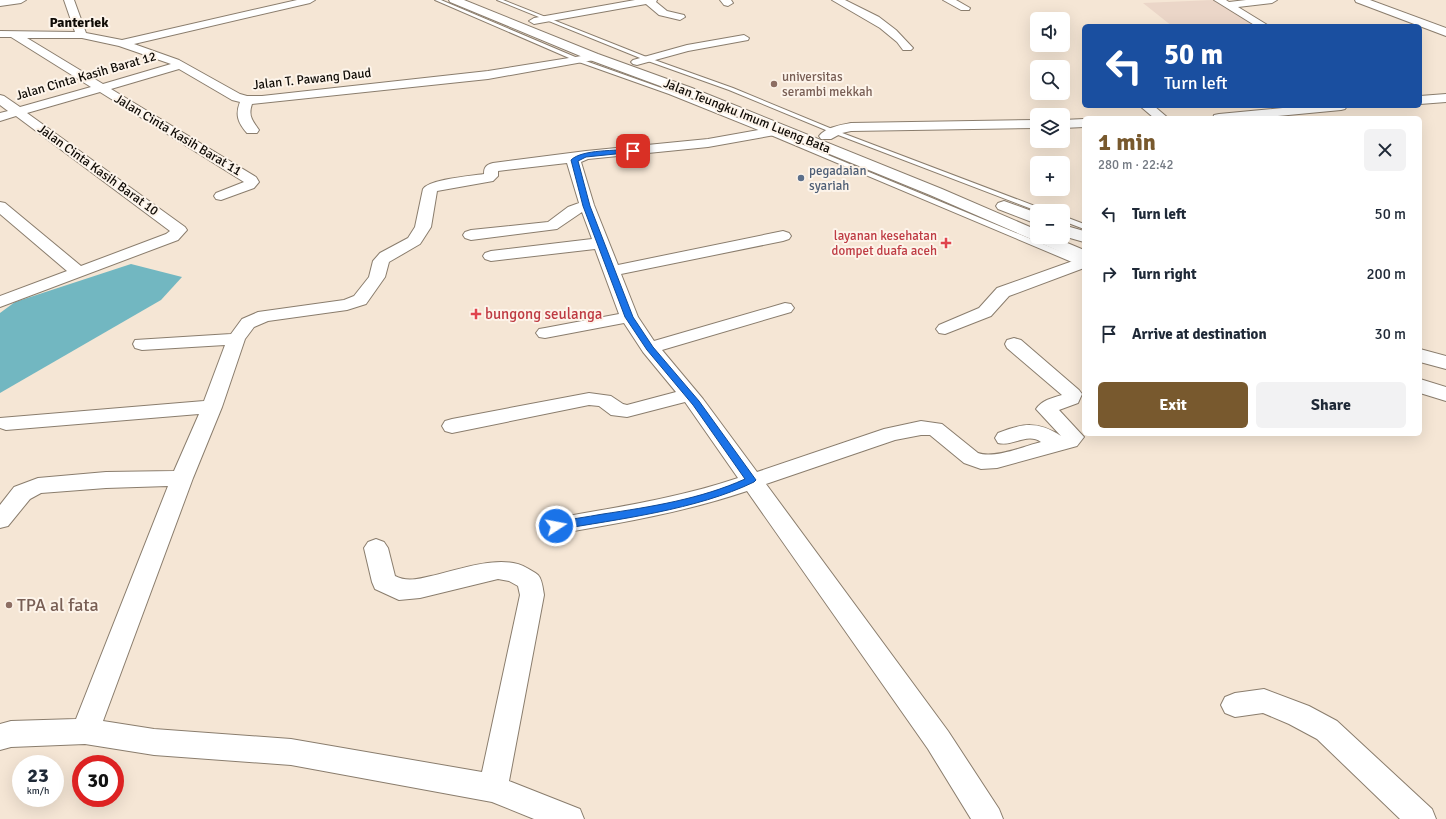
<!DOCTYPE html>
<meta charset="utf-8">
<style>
:root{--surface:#fff;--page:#f2f2f3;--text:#1f2937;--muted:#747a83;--accent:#78592e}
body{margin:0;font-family:Signika,sans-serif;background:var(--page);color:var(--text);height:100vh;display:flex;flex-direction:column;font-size:15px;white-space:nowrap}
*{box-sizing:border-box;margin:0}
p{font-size:13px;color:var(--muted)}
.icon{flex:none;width:22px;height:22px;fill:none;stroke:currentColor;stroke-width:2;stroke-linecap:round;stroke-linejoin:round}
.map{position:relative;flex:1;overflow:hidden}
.sheet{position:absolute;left:1082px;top:116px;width:340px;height:320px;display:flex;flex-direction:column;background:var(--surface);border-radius:6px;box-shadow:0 4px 16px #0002}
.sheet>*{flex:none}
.hud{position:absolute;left:1082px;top:24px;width:340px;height:84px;border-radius:6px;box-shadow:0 4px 16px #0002;background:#1a4fa0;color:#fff;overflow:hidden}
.tools{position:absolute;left:1030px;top:12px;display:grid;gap:8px}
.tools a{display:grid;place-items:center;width:40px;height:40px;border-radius:6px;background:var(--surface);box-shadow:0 4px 16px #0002;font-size:20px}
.speed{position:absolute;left:12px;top:755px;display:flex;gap:8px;font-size:20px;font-weight:700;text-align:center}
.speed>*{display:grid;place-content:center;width:52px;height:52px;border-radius:50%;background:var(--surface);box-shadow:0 4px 16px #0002;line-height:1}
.speed small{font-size:10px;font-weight:400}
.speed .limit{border:6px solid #d22;background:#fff;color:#111}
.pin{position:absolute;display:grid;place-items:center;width:34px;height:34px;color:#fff;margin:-17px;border-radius:8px;box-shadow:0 2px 6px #0006}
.me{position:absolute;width:44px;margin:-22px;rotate:79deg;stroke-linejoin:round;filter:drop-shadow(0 0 3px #0008)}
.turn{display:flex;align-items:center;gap:14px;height:84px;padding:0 16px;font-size:18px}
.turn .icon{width:52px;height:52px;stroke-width:2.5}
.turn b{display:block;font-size:28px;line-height:34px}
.round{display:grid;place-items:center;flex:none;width:42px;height:42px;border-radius:6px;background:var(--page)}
.headline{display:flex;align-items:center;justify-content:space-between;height:68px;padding:0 16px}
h1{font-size:24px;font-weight:800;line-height:30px;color:var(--accent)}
.primary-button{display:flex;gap:8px;margin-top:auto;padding:8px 16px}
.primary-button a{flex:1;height:46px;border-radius:6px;background:var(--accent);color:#fff;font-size:16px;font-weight:800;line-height:46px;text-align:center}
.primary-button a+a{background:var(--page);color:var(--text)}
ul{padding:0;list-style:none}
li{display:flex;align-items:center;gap:12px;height:60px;padding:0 16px}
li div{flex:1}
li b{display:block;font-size:15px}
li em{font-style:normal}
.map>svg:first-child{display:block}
.education{fill:#ebd6c8}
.water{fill:#72b7c1}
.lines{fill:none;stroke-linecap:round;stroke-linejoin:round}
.lane-casing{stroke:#8a7d6d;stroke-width:2}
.street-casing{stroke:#8a7d6d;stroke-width:2}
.highway-casing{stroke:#8a7d6d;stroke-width:2}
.lane{fill:#fff;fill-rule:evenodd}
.street{fill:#fff;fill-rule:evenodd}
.highway{fill:#fff;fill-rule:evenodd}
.route{fill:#1a73e8;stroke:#114b97}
.education-dot{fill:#8d6e63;stroke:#fdf4ea;stroke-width:1.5}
.service-dot{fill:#5c6f8a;stroke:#fdf4ea;stroke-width:1.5}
.health-dot{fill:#e0444e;stroke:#fdf4ea;stroke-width:1.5}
.labels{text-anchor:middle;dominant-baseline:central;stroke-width:4;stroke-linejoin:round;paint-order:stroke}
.far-street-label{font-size:13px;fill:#0f0b06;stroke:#fdf4ea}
.far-education-label{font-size:13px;fill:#785e54;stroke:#fdf4ea;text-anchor:start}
.far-service-label{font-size:13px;fill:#4e5e75;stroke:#fdf4ea;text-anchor:start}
.far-health-label{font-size:13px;fill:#be3a42;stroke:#fdf4ea;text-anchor:end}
.far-quarter-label{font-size:14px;font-weight:bold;fill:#0f0b06;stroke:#fdf4ea}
.health-label{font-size:15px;fill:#be3a42;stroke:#fdf4ea;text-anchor:start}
.near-education-label{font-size:18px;fill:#785e54;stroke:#fdf4ea;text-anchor:start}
</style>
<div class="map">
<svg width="1446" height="819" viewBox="0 0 1446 819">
<rect width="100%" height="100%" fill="#f5e6d5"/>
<polygon class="education" points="1213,0 1238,13 1256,26 1172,26 1143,3"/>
<polygon class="water" points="131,264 182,277 161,300 0,393 0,313 15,302"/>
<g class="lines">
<defs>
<g id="lane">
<polygon points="435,0 441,0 580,59 673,92 770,131 1084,261 1084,265 1079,265 766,133 669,94 576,61"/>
<polygon points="497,0 503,0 649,58 733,88 837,131 1048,211 1037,211 833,133 729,90 645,60"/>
<polygon points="1063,216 1084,224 1084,229 1063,221"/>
</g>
<g id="street">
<polygon points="0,0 26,0 21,3 0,6"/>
<path d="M64,0H74L86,33L122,40L297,0H315L310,3L134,44L179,60L240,94L247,96H262L488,71L594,54L598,55L600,57L598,59L594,60L488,79L252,104C248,116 252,120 259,130L257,133H247C238,123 235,115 240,102L232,100L179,69L111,89L256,177L259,182L254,188L221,200L216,199L214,196L216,193L244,182L100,92L27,113L185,227L187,230L178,240L0,307V296L67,271L0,214V202L5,203L81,266L166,234L170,231L16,116L0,121V113L8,111L0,105V95L4,96L20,107L91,87L11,37H0V31L75,32ZM27,38H82L119,46L171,64L103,84Z"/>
<polygon points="635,0 657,0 656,2 667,11 684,15 685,17 680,20 659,15 646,4 534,24 529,21 534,18"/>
<polygon points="720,0 731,0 733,3 728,6 724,5"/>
<polygon points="832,0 845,0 879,17 896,30 913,48 911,50 903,50 897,42 880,28"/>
<polygon points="943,0 956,0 970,8 969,10 961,10"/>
<polygon points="1214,0 1226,0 1229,2 1246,0 1277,0 1272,3 1238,7 1269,26 1256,26"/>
<polygon points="744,35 749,38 748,40 688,51 637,65 633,64 631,62 633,60 687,45"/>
<polygon points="1446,94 1446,102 1420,104 1420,96"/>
<polygon points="1140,106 1154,106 1168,118 1154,118"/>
<polygon points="1303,106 1347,106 1345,109 1341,110 1258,118 1213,118 1214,115 1219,114"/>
<polygon points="1084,119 1084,127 1063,128 1063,120"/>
<path d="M1037,120V128L851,131L842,133L831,139H821L819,136C826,127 841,125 851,123Z"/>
<path d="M781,126L786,127L788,130L786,133L708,147L588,159L581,162L594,205L618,265L783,231L789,233L791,236L789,239L783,241L621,274L638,317L654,341L785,303L791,304L794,308L791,312L662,350L703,399L757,472L884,429L921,421L942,424L978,453C994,459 1025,446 1041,442C1027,432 1013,447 998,443L995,438L998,433C1023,423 1038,421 1061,436L1036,409C1042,400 1052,398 1062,395L1007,348L1005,344L1007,340L1014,338L1021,340L1079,390L1082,394L1078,403L1059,410L1084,437L1077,446L997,468L981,469L964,463L930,435H921L895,440L766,484L948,731L999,809L1003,819H971L928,749L747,491C685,512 621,523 556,534L548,532L545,526L548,520L556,518C618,507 679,498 738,478L685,402L627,417L611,415L599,406L589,405L452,433L445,431L442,426L445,421L452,419L589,393L611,396L623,404L627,405L676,392L643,352L624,323L545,338L539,337L536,333L539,329L545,328L619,314L595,249L491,261L485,259L483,256L485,253L491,251L592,239L582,212L557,229L471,240L465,238L463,235L465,232L471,230L548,222L568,207L579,203L567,163L498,171V176L493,181L437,191L431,227L422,241L420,244L389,262L385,277L366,304L347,310L268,321L254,327L245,339L222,407L193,478L103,721L154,729L291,739L482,772L520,595L518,586L509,581L498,579L420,598L399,600L375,589L372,582L364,548L368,542L376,539L384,542L388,548L395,576C406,582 419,579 431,576C458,570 502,553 527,568C530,570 535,572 538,575C542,579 543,589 544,595L509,781L580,809L584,819H534L492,802L291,765L154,755L85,744L11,747L0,750V724L11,721L76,719L168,486L106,488L41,493L30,499L8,526L0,528V505L14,487L38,478L106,472L174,471L199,414L6,430L0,428V418L204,401L225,345L142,350L135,348L133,344L135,340L231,334L242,319L258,312L344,300L354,296L369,277L373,261L380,253L408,238L415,227L423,189C430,179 471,176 484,174C484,167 486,165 493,163L586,151L708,139Z"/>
<polygon points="1084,257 1084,268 1009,296 991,316 945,334 939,333 936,329 939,325 979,308 997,288"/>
<polygon points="1264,689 1309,706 1337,721 1432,809 1436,819 1400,819 1317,739 1289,724 1263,713 1235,717 1225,713 1221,705 1225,697 1235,693"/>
</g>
<g id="highway">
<polygon points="449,0 464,0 598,54 692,88 942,189 1037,230 1037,237 1053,237 1084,250 1084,262 930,195 682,94 590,60 450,2"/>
<polygon points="1355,0 1370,0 1446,28 1446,36 1356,2"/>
<polygon points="1004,201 1037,213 1037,224 998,209 996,206 998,203"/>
<polygon points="1063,225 1084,231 1084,242 1063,236"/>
<polygon points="1420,349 1446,356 1446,369 1420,362"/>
<polygon points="1420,379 1446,387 1446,401 1420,393"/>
</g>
</defs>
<use href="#lane" class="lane-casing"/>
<use href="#street" class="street-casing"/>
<use href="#highway" class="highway-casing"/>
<use href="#lane" class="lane"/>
<use href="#street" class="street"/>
<use href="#highway" class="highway"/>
</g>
<path class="route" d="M633,149L635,150V152L586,157L578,161L590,206L633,317L653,347L699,401L756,480L754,482C696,510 619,519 556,530L552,529L551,526L552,524C568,519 587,517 603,514C650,507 701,499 745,479L693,405L647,350L625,317L583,206L571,160C582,149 617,151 633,149Z"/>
<g class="education-dot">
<circle cx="774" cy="84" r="4"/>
<circle cx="9" cy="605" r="4"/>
</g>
<circle class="service-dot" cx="801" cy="178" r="4"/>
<g class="health-dot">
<path d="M944 237h4v4h4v4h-4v4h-4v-4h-4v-4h4z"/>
<path d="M474 308h4v4h4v4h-4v4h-4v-4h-4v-4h4z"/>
</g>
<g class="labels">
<g class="far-street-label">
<text transform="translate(86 76) rotate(-16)">Jalan Cinta Kasih Barat 12</text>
<text transform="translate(312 79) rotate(-6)">Jalan T. Pawang Daud</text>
<text transform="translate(747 116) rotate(22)">Jalan Teungku Imum Lueng Bata</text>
<text transform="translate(178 135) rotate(31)">Jalan Cinta Kasih Barat 11</text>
<text transform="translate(98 170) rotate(36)">Jalan Cinta Kasih Barat 10</text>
</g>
<g class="far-education-label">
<text x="782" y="77">universitas<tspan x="782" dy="15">serambi mekkah</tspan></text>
</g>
<g class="far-service-label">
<text x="809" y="171">pegadaian<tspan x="809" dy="15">syariah</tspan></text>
</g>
<g class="far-health-label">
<text x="937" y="236">layanan kesehatan<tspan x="937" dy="15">dompet duafa aceh</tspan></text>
</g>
<g class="far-quarter-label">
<text x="79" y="22">Panteriek</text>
</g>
<g class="health-label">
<text x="485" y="314">bungong seulanga</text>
</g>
<g class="near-education-label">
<text x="17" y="605">TPA al fata</text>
</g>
</g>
</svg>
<div class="tools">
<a><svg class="icon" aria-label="sound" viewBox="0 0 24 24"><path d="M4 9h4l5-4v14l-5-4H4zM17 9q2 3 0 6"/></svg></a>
<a><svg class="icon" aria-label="search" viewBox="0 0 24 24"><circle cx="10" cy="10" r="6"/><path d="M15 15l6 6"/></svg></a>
<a><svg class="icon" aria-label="layers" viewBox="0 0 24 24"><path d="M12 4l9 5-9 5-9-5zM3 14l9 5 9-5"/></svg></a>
<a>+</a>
<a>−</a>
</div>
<div class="speed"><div>23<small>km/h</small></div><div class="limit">30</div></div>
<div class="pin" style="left:633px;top:151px;background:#d93025"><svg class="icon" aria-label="arrive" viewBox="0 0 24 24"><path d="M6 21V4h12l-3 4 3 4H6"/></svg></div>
<svg class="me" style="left:556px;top:526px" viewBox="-20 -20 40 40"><circle r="17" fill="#1a73e8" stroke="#fff" stroke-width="3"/><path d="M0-11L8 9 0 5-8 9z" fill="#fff"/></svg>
<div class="hud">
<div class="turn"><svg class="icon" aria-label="left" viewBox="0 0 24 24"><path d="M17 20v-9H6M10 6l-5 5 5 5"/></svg><div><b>50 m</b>Turn left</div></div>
</div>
<section class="sheet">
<div class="headline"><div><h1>1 min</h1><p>280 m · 22:42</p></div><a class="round"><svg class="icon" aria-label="close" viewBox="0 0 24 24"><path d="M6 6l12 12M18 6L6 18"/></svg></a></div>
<ul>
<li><svg class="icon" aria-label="left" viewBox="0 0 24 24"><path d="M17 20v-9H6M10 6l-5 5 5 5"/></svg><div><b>Turn left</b></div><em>50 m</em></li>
<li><svg class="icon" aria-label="right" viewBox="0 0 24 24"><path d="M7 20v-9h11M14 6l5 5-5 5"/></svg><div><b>Turn right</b></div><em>200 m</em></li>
<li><svg class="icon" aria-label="arrive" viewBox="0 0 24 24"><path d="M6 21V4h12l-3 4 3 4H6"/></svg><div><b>Arrive at destination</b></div><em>30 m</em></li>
</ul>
<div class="primary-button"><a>Exit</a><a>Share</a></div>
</section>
</div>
